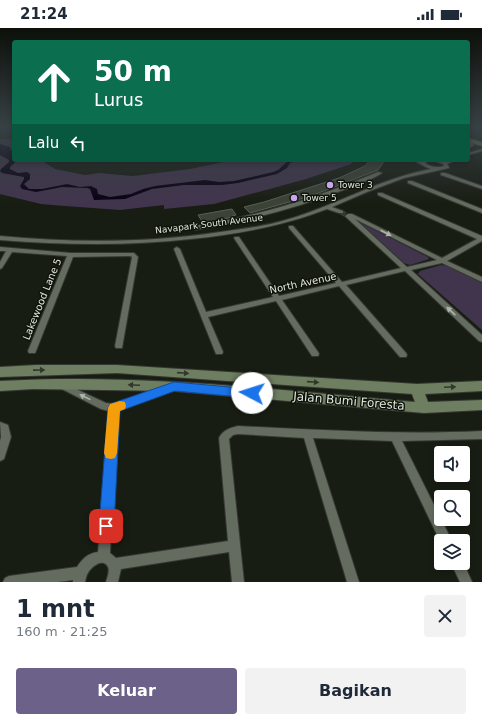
<!DOCTYPE html>
<html lang="id">
<meta charset="utf-8">
<style>
:root{--surface:#fff;--page:#f2f2f3;--text:#1f2937;--muted:#747a83;--accent:#6b6189}
body{margin:0;font-family:"DejaVu Sans",sans-serif;background:var(--page);color:var(--text);height:100vh;display:flex;flex-direction:column;font-size:15px;white-space:nowrap}
*{box-sizing:border-box;margin:0}
p{font-size:13px;color:var(--muted)}
.icon{flex:none;width:22px;height:22px;fill:none;stroke:currentColor;stroke-width:2;stroke-linecap:round;stroke-linejoin:round}
.map{position:relative;height:554px;overflow:hidden}
.details{display:flex;flex-direction:column;background:var(--surface);flex:1}
.details>*{flex:none}
.hud{position:absolute;left:12px;top:12px;width:458px;height:122px;border-radius:4px;box-shadow:0 2px 6px #0003;background:#0b6e4f;color:#fff;overflow:hidden}
.tools{position:absolute;left:434px;top:418px;display:grid;gap:8px}
.tools a{display:grid;place-items:center;width:36px;height:36px;border-radius:4px;background:var(--surface);box-shadow:0 2px 6px #0003;font-size:20px}
.pin{position:absolute;display:grid;place-items:center;width:34px;height:34px;color:#fff;margin:-17px;border-radius:8px;box-shadow:0 2px 6px #0006}
.me{position:absolute;width:44px;margin:-22px;rotate:275deg;stroke-linejoin:round;filter:drop-shadow(0 0 3px #0008)}
.turn{display:flex;align-items:center;gap:14px;height:84px;padding:0 16px;font-size:18px}
.turn .icon{width:52px;height:52px;stroke-width:2.5}
.turn b{display:block;font-size:28px;line-height:34px}
.then{display:flex;align-items:center;height:38px;padding:0 16px;background:#0003;gap:8px;font-size:15px}
.round{display:grid;place-items:center;flex:none;width:42px;height:42px;border-radius:4px;background:var(--page)}
.overview{display:flex;align-items:center;justify-content:space-between;height:68px;padding:0 16px}
h1{font-size:24px;font-weight:800;line-height:30px}
.cta{display:flex;gap:8px;margin-top:auto;padding:8px 16px}
.cta a{flex:1;height:46px;border-radius:4px;background:var(--accent);color:#fff;font-size:16px;font-weight:800;line-height:46px;text-align:center}
.cta a+a{background:var(--page);color:var(--text)}
.status{display:flex;justify-content:space-between;align-items:center;height:28px;padding:0 20px;background:var(--surface);direction:ltr}
.status svg{height:11px;fill:currentColor}
.map>svg:first-child{display:block}
.built{fill:#1e2617}
.green{fill:#41354e}
.water{fill:#080014}
.building{fill:#3b4237;stroke:#585f53}
.lines{fill:none;stroke-linecap:round;stroke-linejoin:round}
.street-tunnel{stroke:#363b31;stroke-width:5;stroke-dasharray:5 2.5;stroke-linecap:butt}
.street-casing{stroke:#353832;stroke-width:2}
.secondary-casing{stroke:#353832;stroke-width:2}
.primary-casing{stroke:#353832;stroke-width:2}
.street{fill:#646b5f;fill-rule:evenodd}
.secondary{fill:#6e7e60;fill-rule:evenodd}
.primary{fill:#779161;fill-rule:evenodd}
.oneway{fill:#afb4ab}
.oneway2{fill:#303929}
.route{fill:#1a73e8;stroke:#114b97}
.slow{fill:#f59e0b}
.poi-dot{fill:#c9a5ee;stroke:#0f140b;stroke-width:1.5}
.labels{text-anchor:middle;dominant-baseline:central;stroke-width:3;stroke-linejoin:round;paint-order:stroke}
.far-poi-label{font-size:9px;fill:#e1e5de;stroke:#0f140b;text-anchor:start}
.far-street-label{font-size:9px;fill:#e1e5de;stroke:#0f140b}
.street-label{font-size:10px;fill:#e1e5de;stroke:#0f140b}
.near-street-label{font-size:12px;fill:#e1e5de;stroke:#0f140b}
</style>
<div class="status"><b>21:24</b><svg viewBox="0 0 49 12"><path d="M0 12V9h3v3zM5 12V6h3v6zM10 12V3h3v9zM15 12V0h3v12zM26 1h20v11H26zM47 4h2v5h-2z"/></svg></div>
<div class="map">
<svg width="482" height="554" viewBox="0 0 482 554">
<rect width="100%" height="100%" fill="#181d13"/>
<polygon class="built" points="468,98 482,98 482,110 468,106"/>
<g class="green">
<polygon points="0,111 14,111 14,132 41,132 55,141 85,147 99,145 133,148 190,141 234,132 354,132 351,136 306,151 214,176 164,181 164,177 120,182 65,178 41,176 0,166"/>
<polygon points="359,194 428,229 429,231 410,237 404,235"/>
<polygon points="441,237 448,238 482,255 482,302 418,246 420,243"/>
</g>
<polygon class="water" points="0,116 10,119 14,127 14,132 18,132 10,139 10,141 18,145 27,144 30,146 30,151 24,156 29,161 42,161 67,156 80,159 91,158 97,161 98,166 110,169 131,166 143,161 155,158 205,152 219,154 234,153 273,144 278,142 289,132 299,132 290,135 287,140 277,146 238,155 222,157 184,157 152,161 125,171 94,172 90,161 87,160 62,159 36,164 22,161 20,158 24,151 24,149 2,145 0,143 1,141 9,134 9,132 0,127"/>
<g class="building">
<polygon points="370,132 385,132 378,142 311,168 250,185 244,179 264,174 339,150 365,138"/>
<polygon points="232,181 236,187 232,188 233,189 203,195 198,187"/>
</g>
<g class="lines">
<polyline class="street-tunnel" points="341,184 348,188"/>
<defs>
<g id="street">
<polygon points="468,113 474,117 468,121 468,118 470,117 468,116"/>
<polygon points="482,121 482,123 468,127 468,125"/>
<path d="M413,132L422,133L430,132L425,135C431,139 437,140 444,138L443,136L432,132C436,132 442,134 446,133C449,133 452,132 456,132L447,136L449,139V140L404,150L367,164L332,179L343,183V185H339L327,181C283,198 239,206 191,211C128,218 64,217 0,212V208C73,215 147,215 220,204C243,201 267,198 289,191C337,177 381,150 431,141L426,139Z"/>
<path d="M378,144L382,145C372,152 358,156 346,161C297,180 247,193 195,202L192,200L195,198C259,188 319,169 378,144Z"/>
<polygon points="441,145 445,145 482,158 482,161 441,147"/>
<polygon points="408,153 412,153 482,181 482,185 408,155"/>
<path d="M378,165H382L482,208V213L447,233L482,249V254L442,235L411,242L482,307V314L479,313L405,243L346,257L406,325L407,327L406,329H400L339,258L282,272L318,324L319,326L318,328H312L276,273L208,289L223,324L222,326H216L174,221L175,220L177,219L180,221L206,284L273,269L234,210L235,209H239L279,268L336,255L289,200V198H293L342,254L401,240L346,189L345,188L348,186H352L442,230L477,211L378,167ZM355,191L437,232L407,239Z"/>
<polygon points="0,219 71,225 134,225 138,229 122,320 116,320 115,318 132,229 130,228 73,229 36,323 35,325 29,325 28,323 67,228 12,224 2,240 0,241 0,234 6,223 0,223"/>
<path d="M61,354L106,375L114,376L170,357L173,358L174,360L173,362L118,382L110,525L116,530L228,513L219,410C223,402 230,400 238,398C319,402 400,407 482,403V411L402,413L452,513H441V515L392,413L313,410L359,554H347L304,410L238,406L233,407L229,411L244,554H232L229,524L121,541L118,554H106C107,550 110,543 108,539C103,529 91,539 88,545C86,547 86,551 85,554H73V552L58,554H3L5,550L9,548L77,539C82,531 88,525 98,524L109,383L101,381L58,359L57,357L58,355Z"/>
<polygon points="0,394 8,397 11,409 4,431 0,433 0,413 1,409"/>
<polygon points="463,534 472,554 460,554 451,535"/>
</g>
<path id="secondary" d="M36,337H117L417,356L482,353V363L425,366L428,374L482,372V382L424,385L174,363L33,361L0,363V353C139,345 277,362 415,374L412,366L117,345L0,349V339Z"/>
<polygon id="primary" points="468,110 482,114 482,118 468,114"/>
</defs>
<use href="#street" class="street-casing"/>
<use href="#secondary" class="secondary-casing"/>
<use href="#primary" class="primary-casing"/>
<use href="#street" class="street"/>
<use href="#secondary" class="secondary"/>
<use href="#primary" class="primary"/>
</g>
<defs><path id="oneway-solid" d="M-6-.8H1V-3.2L6.5 0L1 3.2V.8H-6Z"/></defs>
<g class="oneway">
<use href="#oneway-solid" transform="translate(386 205) rotate(27)"/>
<use href="#oneway-solid" transform="translate(451 283) rotate(-137)"/>
<use href="#oneway-solid" transform="translate(85 369) rotate(-154)"/>
</g>
<g class="oneway2">
<use href="#oneway-solid" transform="translate(39 342) rotate(-1)"/>
<use href="#oneway-solid" transform="translate(183 345) rotate(4)"/>
<use href="#oneway-solid" transform="translate(313 354) rotate(4)"/>
<use href="#oneway-solid" transform="translate(134 357) rotate(-178)"/>
<use href="#oneway-solid" transform="translate(450 359) rotate(-3)"/>
</g>
<linearGradient id="sky" x2="0" y2="1"><stop stop-color="#0d100a"/><stop offset="0.56" stop-color="#374044"/><stop offset="1" stop-color="#374044" stop-opacity="0"/></linearGradient>
<rect width="482" height="176" fill="url(#sky)"/>
<polygon class="route" points="174,354 252,361 256,362 258,365 256,368 252,370 175,363 120,383 114,498 111,504 106,506 101,504 99,498 108,380 110,376"/>
<polygon class="slow" points="120,373 125,374 126,378 125,381 120,383 117,425 115,430 111,431 106,430 104,425 108,380 110,376"/>
<g class="poi-dot">
<circle cx="330" cy="157" r="4"/>
<circle cx="294" cy="170" r="4"/>
</g>
<g class="labels">
<g class="far-poi-label">
<text x="338" y="157">Tower 3</text>
<text x="302" y="170">Tower 5</text>
</g>
<g class="far-street-label">
<text transform="translate(209 196) rotate(-7)">Navapark South Avenue</text>
</g>
<g class="street-label">
<text transform="translate(303 255) rotate(-12)">North Avenue</text>
<text transform="translate(42 271) rotate(-68)">Lakewood Lane 5</text>
</g>
<g class="near-street-label">
<text transform="translate(349 373) rotate(5)">Jalan Bumi Foresta</text>
</g>
</g>
</svg>
<div class="tools">
<a><svg class="icon" aria-label="sound" viewBox="0 0 24 24"><path d="M4 9h4l5-4v14l-5-4H4zM17 9q2 3 0 6"/></svg></a>
<a><svg class="icon" aria-label="search" viewBox="0 0 24 24"><circle cx="10" cy="10" r="6"/><path d="M15 15l6 6"/></svg></a>
<a><svg class="icon" aria-label="layers" viewBox="0 0 24 24"><path d="M12 4l9 5-9 5-9-5zM3 14l9 5 9-5"/></svg></a>
</div>
<div class="pin" style="left:106px;top:498px;background:#d93025"><svg class="icon" aria-label="arrive" viewBox="0 0 24 24"><path d="M6 21V4h12l-3 4 3 4H6"/></svg></div>
<svg class="me" style="left:252px;top:365px" viewBox="-20 -20 40 40"><circle r="19" fill="#fff"/><path d="M0-13L10 11 0 6-10 11z" fill="#1a73e8"/></svg>
<div class="hud">
<div class="turn"><svg class="icon" aria-label="ahead" viewBox="0 0 24 24"><path d="M12 20V5M6 11l6-6 6 6"/></svg><div><b>50 m</b>Lurus</div></div>
<div class="then">Lalu<svg class="icon" aria-label="left" viewBox="0 0 24 24"><path d="M17 20v-9H6M10 6l-5 5 5 5"/></svg></div>
</div>
</div>
<section class="details">
<div class="overview"><div><h1>1 mnt</h1><p>160 m · 21:25</p></div><a class="round"><svg class="icon" aria-label="close" viewBox="0 0 24 24"><path d="M6 6l12 12M18 6L6 18"/></svg></a></div>
<div class="cta"><a>Keluar</a><a>Bagikan</a></div>
</section>
